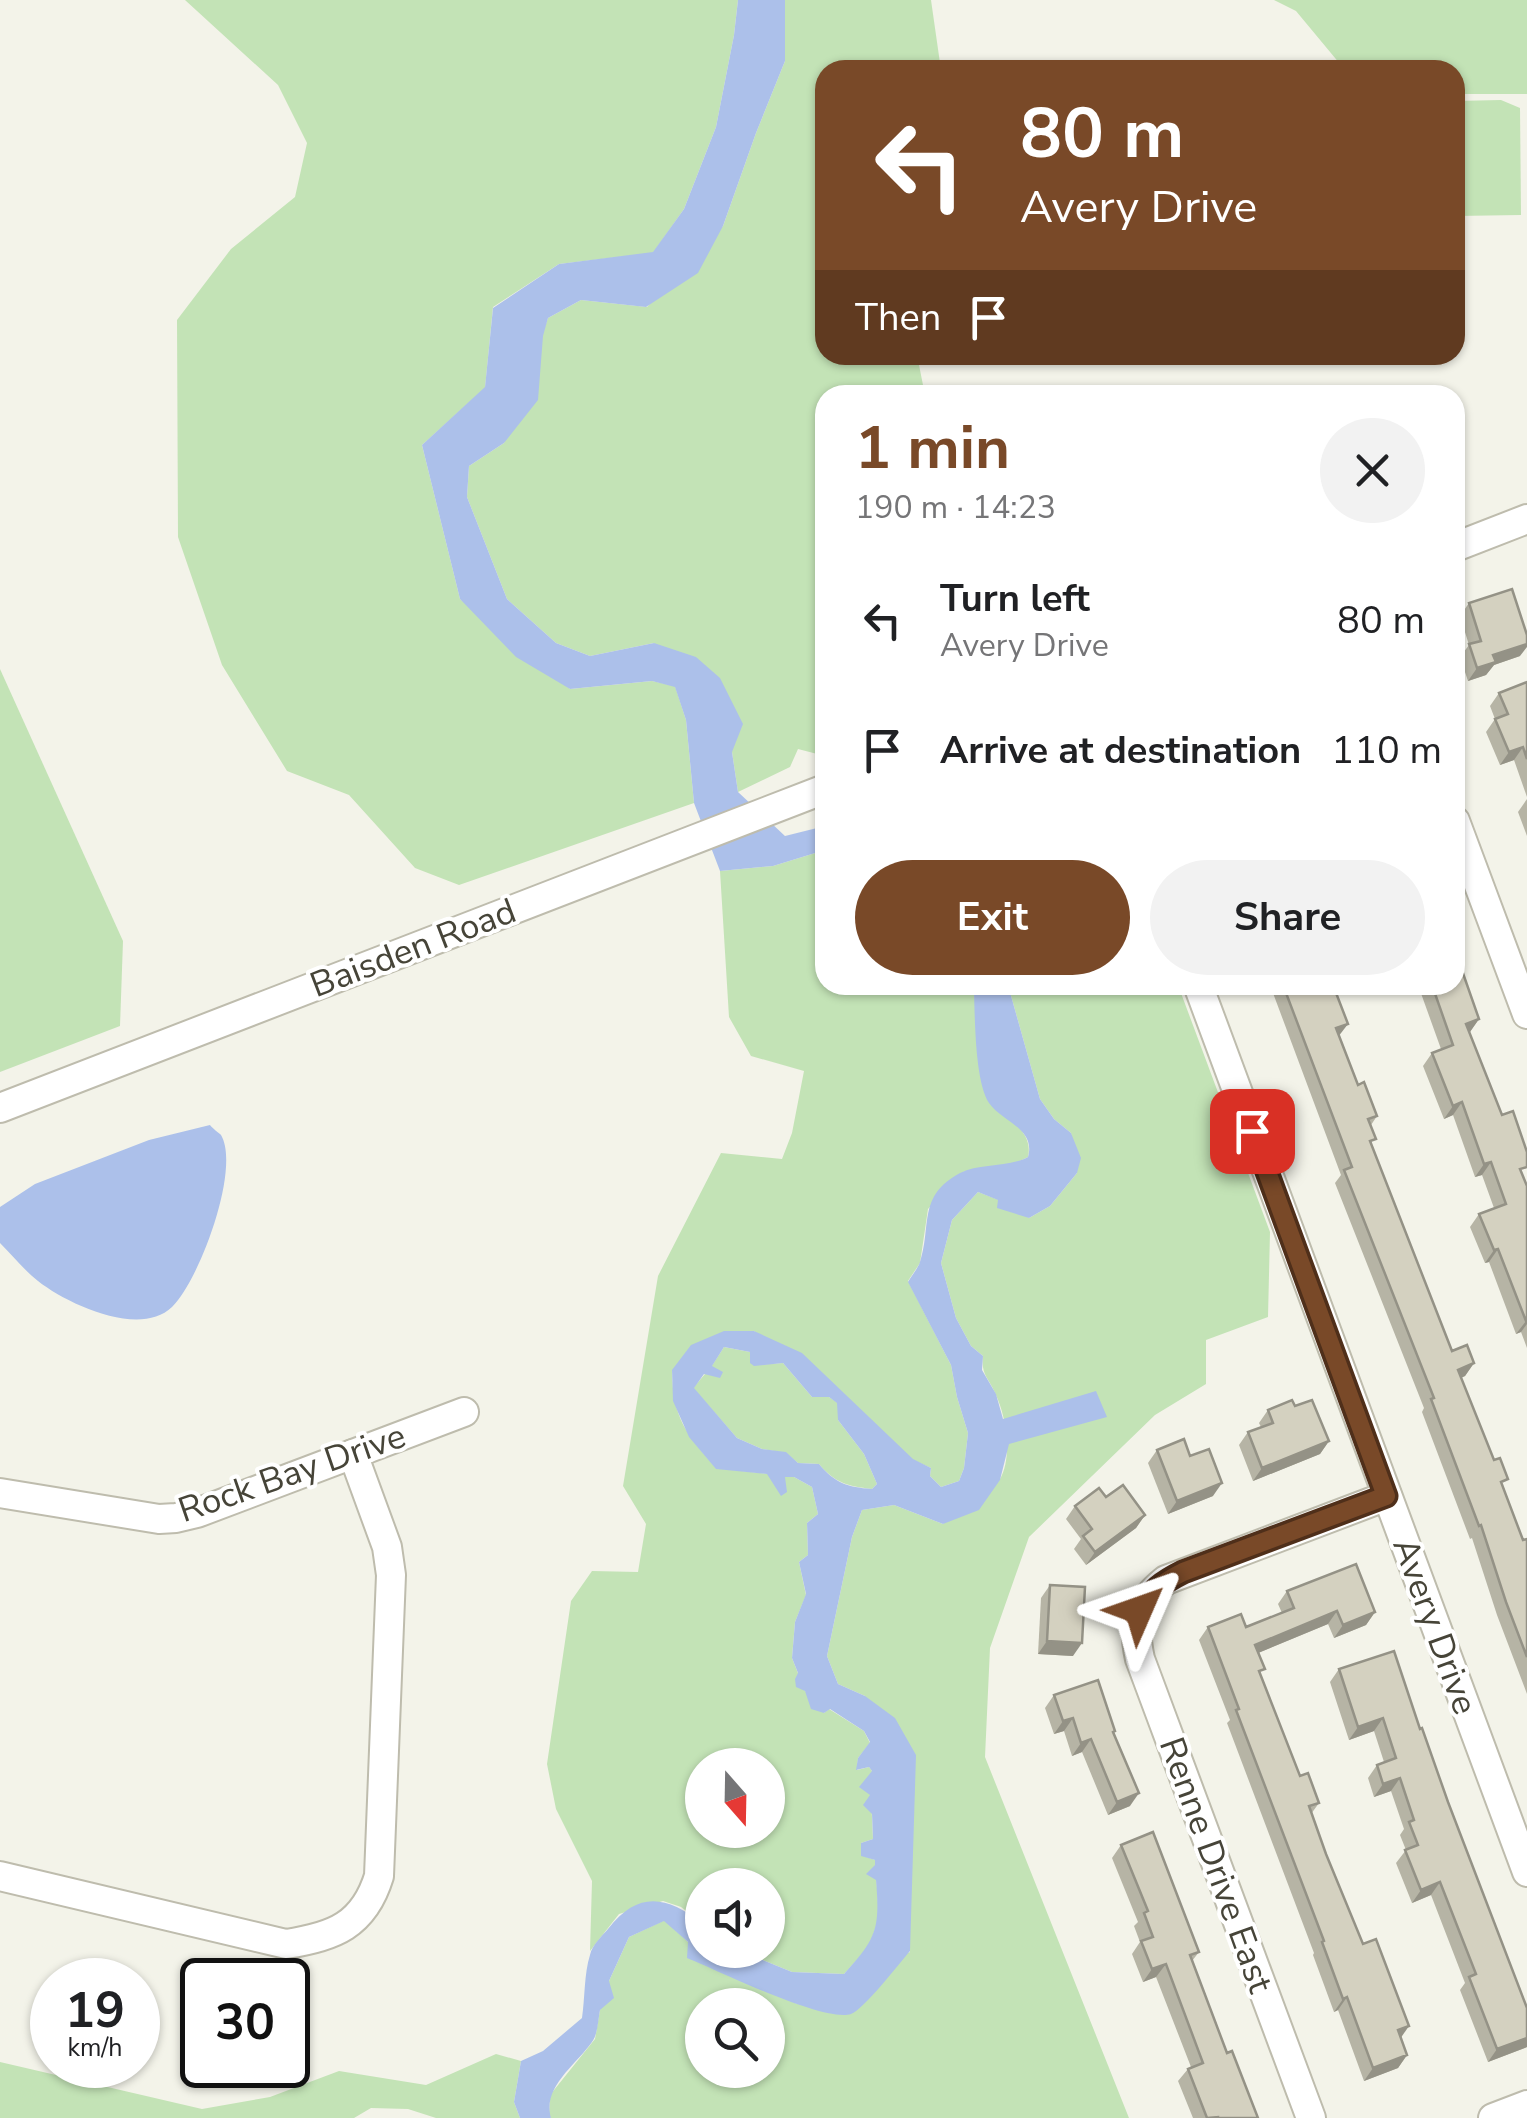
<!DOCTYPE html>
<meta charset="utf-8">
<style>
:root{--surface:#fff;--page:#f2f2f2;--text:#202124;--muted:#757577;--accent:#794928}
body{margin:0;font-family:"Nunito Sans",sans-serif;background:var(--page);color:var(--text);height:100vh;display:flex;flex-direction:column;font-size:38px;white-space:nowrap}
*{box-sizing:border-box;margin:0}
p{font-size:32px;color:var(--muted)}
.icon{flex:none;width:55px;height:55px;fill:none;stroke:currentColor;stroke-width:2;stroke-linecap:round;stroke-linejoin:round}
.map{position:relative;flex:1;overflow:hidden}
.sheet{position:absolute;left:815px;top:385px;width:650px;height:610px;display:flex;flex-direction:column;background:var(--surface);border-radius:30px;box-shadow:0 2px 8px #0004}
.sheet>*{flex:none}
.hud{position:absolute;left:815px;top:60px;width:650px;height:305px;border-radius:30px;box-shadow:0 2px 8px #0004;background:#794928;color:#fff;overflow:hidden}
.needle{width:65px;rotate:160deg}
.controls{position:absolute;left:685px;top:1748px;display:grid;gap:20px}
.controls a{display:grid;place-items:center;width:100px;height:100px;border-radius:50%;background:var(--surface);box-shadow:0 2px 8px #0004;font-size:50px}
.speed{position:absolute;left:30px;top:1958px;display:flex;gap:20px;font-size:50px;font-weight:700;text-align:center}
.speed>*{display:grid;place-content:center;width:130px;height:130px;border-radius:50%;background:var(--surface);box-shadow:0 2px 8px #0004;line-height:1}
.speed small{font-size:25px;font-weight:400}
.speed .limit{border:5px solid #111;border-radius:15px;background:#fff;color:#111}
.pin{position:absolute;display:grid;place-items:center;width:85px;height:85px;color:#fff;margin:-42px;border-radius:20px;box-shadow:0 5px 15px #0006}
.me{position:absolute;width:110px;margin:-55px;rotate:47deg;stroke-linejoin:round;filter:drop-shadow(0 0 8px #0008)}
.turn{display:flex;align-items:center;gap:35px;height:210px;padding:0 40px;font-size:45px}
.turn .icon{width:130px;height:130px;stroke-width:2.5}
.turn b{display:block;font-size:70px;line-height:85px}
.then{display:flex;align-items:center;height:95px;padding:0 40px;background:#0003;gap:20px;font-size:38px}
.round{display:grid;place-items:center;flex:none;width:105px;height:105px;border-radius:52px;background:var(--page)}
.head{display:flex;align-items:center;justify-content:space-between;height:170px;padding:0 40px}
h1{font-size:60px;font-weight:700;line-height:75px;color:var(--accent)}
.action{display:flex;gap:20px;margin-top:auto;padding:20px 40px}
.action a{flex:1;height:115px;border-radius:60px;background:var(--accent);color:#fff;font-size:40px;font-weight:700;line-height:115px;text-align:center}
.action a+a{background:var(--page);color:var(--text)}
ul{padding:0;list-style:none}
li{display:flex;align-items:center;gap:30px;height:130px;padding:0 40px}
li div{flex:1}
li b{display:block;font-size:38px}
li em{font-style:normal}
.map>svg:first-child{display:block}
.green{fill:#c3e3b6;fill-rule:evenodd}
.water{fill:#acc0ea;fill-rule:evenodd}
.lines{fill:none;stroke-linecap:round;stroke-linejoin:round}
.minor-casing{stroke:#bebcad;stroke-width:32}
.minor{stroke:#fff;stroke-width:28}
.wall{fill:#b6b4a5}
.shaded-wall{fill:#949286}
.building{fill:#d4d1c0;stroke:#949286;stroke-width:2.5}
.route-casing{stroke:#4f2f1a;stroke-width:25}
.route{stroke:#794928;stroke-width:18}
.labels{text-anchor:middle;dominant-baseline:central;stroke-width:8;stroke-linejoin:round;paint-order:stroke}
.street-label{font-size:35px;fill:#464438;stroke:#fff}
</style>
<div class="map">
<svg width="1527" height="2118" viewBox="0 0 1527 2118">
<rect width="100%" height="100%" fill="#f3f3e9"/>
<g class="green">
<polygon points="185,0 738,0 734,35 716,127 684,209 653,253 559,264 493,307 485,388 422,445 460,599 570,689 652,681 675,686 686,720 694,803 459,885 415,868 349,795 287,771 222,665 178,537 177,320 231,249 295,197 307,143 278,85"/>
<polygon points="785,0 931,0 941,70 825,70 825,355 917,355 925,395 825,395 825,756 798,749 790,767 738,792 732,752 654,643 590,656 556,643 507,599 467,497 469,466 504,443 548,318 581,300 647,307 723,226 756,133 785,61"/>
<polygon points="1274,0 1527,0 1527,94 1455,94 1455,70 1345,70 1296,11"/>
<polygon points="1501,100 1520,108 1521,215 1456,216 1455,101"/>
<polygon points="0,669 123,941 120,1026 0,1072"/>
<path d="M825,850V985H970L974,993L989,1102C1006,1117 1034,1131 1028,1157L1016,1163L963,1172L928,1209L920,1263L908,1281L951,1365L957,1397L968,1433L964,1468L959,1481L941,1487L930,1476L931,1468L913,1460L754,1331L672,1371C673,1419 686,1433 716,1468L794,1477L812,1487L818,1514L807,1523L808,1555L799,1562L806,1595L795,1622L792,1658L805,1691L824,1713L829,1709L864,1731L870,1743L858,1758L857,1770L869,1767L872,1771L871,1795L873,1839L861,1843V1855L875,1860L879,1917L869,1947L844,1974L792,1972L738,1950H768V1885H702V1923L681,1907L663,1901L619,1914L590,1951L592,1881L556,1809L547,1764L571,1601L592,1571L638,1572L646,1524L623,1486L658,1276L721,1153L782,1159L792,1133L804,1071L751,1056L729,1017L720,871L773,866ZM702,1765H768V1830H702Z"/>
<path d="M1008,985H1178L1270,1232L1268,1317L1206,1340V1384L1155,1415L1029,1537L990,1648L985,1757L1129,2118H551L549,2115L550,2095L595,2039L600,2010L609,1981L629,1937L665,1920L688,1942L797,2004L910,1952L865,1696L838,1684L827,1656L852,1537L862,1510L894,1505L943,1524C955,1515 994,1489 1000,1479C1013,1456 1006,1415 995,1393C988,1377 981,1375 983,1356L971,1346L956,1318L941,1263L952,1220L978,1192L999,1200L1029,1218L1050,1206L1077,1173L1071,1133L1054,1119L1040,1099ZM702,2005H768V2070H702Z"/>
<path d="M724,1347L750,1352L754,1365L783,1363L812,1397H829L838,1403V1420L864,1454L877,1484L872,1489C847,1486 835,1483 819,1464L798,1463L786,1453L762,1449L737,1438L693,1388L711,1367Z"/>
<polygon points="496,2054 521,2061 514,2102 520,2118 436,2118 408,2109 371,2108 354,2118 0,2118 0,2062 202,2109 270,2097 339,2071 426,2085"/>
</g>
<g class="water">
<polygon points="738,0 785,0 785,61 756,133 723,226 698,273 646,307 581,300 548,318 543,336 538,400 504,443 469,466 467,497 507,599 556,643 590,656 654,643 696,657 720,678 743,724 732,752 738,792 785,836 825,826 825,850 773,866 720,871 694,803 686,720 675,687 652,681 570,689 516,657 460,599 422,445 485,387 493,308 559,264 653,252 684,209 716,127 734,35"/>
<path d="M970,985H1008L1040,1099L1054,1119L1071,1133L1081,1158L1077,1173L1050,1206L1029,1218L997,1208L998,1200L978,1192L952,1220L941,1263L956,1318L971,1346L983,1356L982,1370L996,1394L1003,1419L1096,1391L1107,1417L1009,1444L1000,1480L979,1510L943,1524L894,1505L862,1510L852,1537L827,1656L838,1684L865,1696L895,1718L916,1755L910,1951C899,1964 863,2010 851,2014C824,2023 717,1970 687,1958L688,1942L664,1921L629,1937L609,1981L614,1998L600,2010C598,2020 598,2034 592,2042C576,2065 542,2087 551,2118H520L514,2102L521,2061L543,2051L582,2018C585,1998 584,1974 590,1955C592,1945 602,1936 608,1929C638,1890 667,1896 702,1923V1950H738L792,1972L844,1974C877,1938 880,1928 876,1880L866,1874L875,1865V1860L861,1856V1843L873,1839L872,1814L863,1805L870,1795L859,1787L872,1771L869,1767L856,1770L858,1758L870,1742L864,1731L830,1709L824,1713L811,1709L805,1691L796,1687L795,1679L798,1673L792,1658L795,1622L806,1594L799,1562L808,1555L807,1523L818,1514L812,1487L794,1477H785L787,1492L781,1496L767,1474L716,1469L689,1437L673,1401L672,1370L691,1345L724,1331H754L802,1353L913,1459L931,1468L930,1476L941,1487L959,1481L964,1468L968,1433L957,1397L951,1365L908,1282C912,1275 918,1268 920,1262C932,1226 917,1196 960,1173C980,1163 1007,1168 1028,1157C1036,1128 1002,1122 989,1103C975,1082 975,1019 974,993ZM724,1347L750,1352V1363L754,1366L783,1363L812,1397H829L837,1403L838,1420L864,1454L877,1484L872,1489C847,1487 835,1483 819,1464L798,1463L786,1452L762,1449L737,1438L694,1388L704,1374L720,1378L723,1372L712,1366Z"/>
<path d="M210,1125C211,1127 220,1134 221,1135C241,1169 199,1281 172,1307C140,1338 67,1304 38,1281C24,1270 12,1255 0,1243V1207L35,1184L149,1140Z"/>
</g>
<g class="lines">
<defs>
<g id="minor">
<polyline points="1455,547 1527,519"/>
<polyline points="1455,821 1527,1014"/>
<polyline points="1198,985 1527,1872"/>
<polyline points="0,1108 825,789"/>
<polyline points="0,1493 159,1519 176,1518 197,1513 464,1412"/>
<path d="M0,1876L286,1944C334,1937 364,1925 379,1876L391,1575L387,1547L353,1454"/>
<path d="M1311,2118L1140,1659C1132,1622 1136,1604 1166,1580L1387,1496"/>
<polyline points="1493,2118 1527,2105"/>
</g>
</defs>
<use href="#minor" class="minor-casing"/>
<use href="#minor" class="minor"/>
</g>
<g class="wall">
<polygon points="1469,603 1520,656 1494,665 1486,675 1468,681 1460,657 1469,645 1460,616"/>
<polygon points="1527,682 1527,797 1514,760 1500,765 1486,732 1495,719 1490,706 1499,693"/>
<polygon points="1527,799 1527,836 1518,812"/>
<polygon points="1270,985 1336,985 1334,989 1339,1036 1358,1085 1377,1116 1371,1125 1372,1145 1452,1351 1474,1363 1465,1376 1461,1378 1523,1540 1527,1539 1527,1694 1497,1615 1472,1538 1470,1539 1422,1412 1424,1408 1335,1183 1341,1175"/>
<polygon points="1418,985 1455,985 1479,1019 1469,1033 1527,1186 1527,1348 1521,1332 1516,1334 1489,1262 1485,1263 1470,1227 1479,1214 1494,1208 1482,1175 1475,1177 1453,1115 1444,1119 1423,1066 1432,1053 1441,1049"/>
<polygon points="1295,1406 1329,1441 1320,1454 1253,1481 1239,1445 1248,1432 1261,1427 1259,1423 1268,1410"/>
<polygon points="1157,1450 1190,1456 1213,1496 1168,1514 1148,1463"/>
<polygon points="1106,1497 1145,1515 1136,1528 1086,1565 1074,1549 1081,1539 1066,1519 1075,1506"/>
<polygon points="1050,1585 1073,1656 1038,1654 1041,1598"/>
<polygon points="1287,1591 1375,1612 1366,1625 1334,1638 1328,1624 1258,1653 1261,1675 1300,1776 1319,1803 1311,1814 1326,1854 1407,2055 1398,2068 1364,2081 1338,2010 1334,2012 1313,1955 1314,1953 1227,1723 1230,1720 1199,1640 1208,1627 1246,1627 1282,1613 1278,1604"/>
<polygon points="1339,1669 1420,1729 1527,2008 1527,2047 1488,2062 1460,1990 1465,1983 1431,1895 1412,1903 1396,1863 1406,1850 1400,1835 1404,1829 1391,1791 1374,1797 1368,1778 1377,1765 1384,1762 1374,1731 1349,1740 1330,1682"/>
<polygon points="1054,1695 1115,1731 1114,1733 1130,1806 1108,1815 1082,1752 1072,1756 1064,1731 1054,1734 1045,1708"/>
<polygon points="1121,1845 1199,1952 1192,1961 1227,2053 1258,2118 1193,2118 1178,2081 1188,2069 1191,2067 1156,1977 1143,1982 1132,1954 1140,1942 1134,1926 1138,1922 1112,1858"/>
</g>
<g class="shaded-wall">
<polygon points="1527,644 1527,647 1520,656 1494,665 1486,675 1468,681 1477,668 1493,655"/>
<polygon points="1523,747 1514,760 1500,765 1509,752"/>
<polygon points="1479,1019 1470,1032 1457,1037 1466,1024"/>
<polygon points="1348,1024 1338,1037 1336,1028"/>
<polygon points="1462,1102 1453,1115 1444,1119 1453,1106"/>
<polygon points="1491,1162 1482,1175 1475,1177 1484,1164"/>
<polygon points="1498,1249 1489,1262 1485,1263 1494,1250"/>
<polygon points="1526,1321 1527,1321 1527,1324 1521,1332 1516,1334"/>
<polygon points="1474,1363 1465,1376 1449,1383 1458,1370"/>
<polygon points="1329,1441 1320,1454 1253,1481 1262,1468"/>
<polygon points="1222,1483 1213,1496 1168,1514 1177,1501"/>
<polygon points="1145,1515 1136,1528 1086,1565 1095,1552"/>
<polygon points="1337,1611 1328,1624 1246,1658 1255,1645"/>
<polygon points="1375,1612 1366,1625 1334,1638 1343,1625"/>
<polygon points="1047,1641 1082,1643 1073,1656 1038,1654"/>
<polygon points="1073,1718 1064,1731 1054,1734 1063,1721"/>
<polygon points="1383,1718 1374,1731 1349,1740 1358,1727"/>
<polygon points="1091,1739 1082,1752 1072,1756 1081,1743"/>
<polygon points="1400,1778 1391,1791 1374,1797 1383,1784"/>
<polygon points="1139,1793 1130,1806 1108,1815 1117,1802"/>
<polygon points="1440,1882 1431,1895 1412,1903 1421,1890"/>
<polygon points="1166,1964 1156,1977 1143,1982 1152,1969"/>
<polygon points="1347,1997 1338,2010 1334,2012 1343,1999"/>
<polygon points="1409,2026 1400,2039 1398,2030"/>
<polygon points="1527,2038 1527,2047 1488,2062 1497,2049"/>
<polygon points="1407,2055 1398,2068 1364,2081 1373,2068"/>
</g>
<g class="building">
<polygon points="1512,589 1527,635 1527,644 1493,655 1496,662 1477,668 1469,644 1481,641 1469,603"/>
<polygon points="1527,682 1527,759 1523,747 1509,752 1495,719 1508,714 1499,693"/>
<polygon points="1458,959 1479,1019 1466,1024 1502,1115 1513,1111 1527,1152 1527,1167 1520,1169 1527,1186 1527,1321 1526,1321 1498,1249 1494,1250 1479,1214 1506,1204 1491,1162 1484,1164 1462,1102 1453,1106 1432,1053 1453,1045 1432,985 1455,985 1455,961"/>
<polygon points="1283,985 1333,985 1348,1024 1336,1028 1358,1085 1364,1082 1377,1116 1368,1119 1376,1139 1370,1141 1452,1351 1467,1345 1474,1363 1458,1370 1494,1460 1500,1458 1508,1479 1501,1482 1523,1540 1527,1539 1527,1657 1506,1602 1481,1525 1479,1526 1431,1399 1434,1398 1344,1170 1352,1167"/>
<polygon points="1292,1400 1295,1406 1312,1400 1329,1441 1262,1468 1248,1432 1273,1423 1268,1410"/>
<polygon points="1184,1439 1190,1456 1209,1449 1222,1483 1177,1501 1157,1450"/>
<polygon points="1123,1485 1145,1515 1095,1552 1083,1536 1092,1529 1075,1506 1099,1488 1106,1497"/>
<polygon points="1356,1564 1375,1612 1343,1625 1337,1611 1255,1645 1265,1669 1259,1671 1300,1776 1308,1773 1319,1803 1309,1806 1326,1854 1363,1944 1376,1939 1409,2026 1398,2030 1407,2055 1373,2068 1347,1997 1343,1999 1322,1942 1324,1941 1236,1710 1239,1709 1208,1627 1241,1614 1246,1627 1294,1608 1287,1591"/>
<polygon points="1050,1585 1085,1587 1082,1643 1047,1641"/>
<polygon points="1394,1651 1420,1729 1422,1728 1448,1802 1527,2008 1527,2038 1497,2049 1469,1977 1476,1974 1440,1882 1421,1890 1405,1850 1418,1845 1409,1822 1414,1820 1400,1778 1383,1784 1377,1765 1396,1758 1383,1718 1358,1727 1339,1669"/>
<polygon points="1098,1680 1115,1731 1113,1732 1139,1793 1117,1802 1091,1739 1081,1743 1073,1718 1063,1721 1054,1695"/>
<polygon points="1153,1832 1199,1952 1190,1955 1227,2053 1232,2051 1258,2118 1218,2118 1218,2117 1207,2118 1188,2069 1203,2063 1166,1964 1152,1969 1141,1941 1153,1937 1144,1913 1148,1911 1121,1845"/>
</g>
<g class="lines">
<defs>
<path id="route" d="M1139,1610C1151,1591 1163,1582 1183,1572L1386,1496L1252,1131"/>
</defs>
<use href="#route" class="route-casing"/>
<use href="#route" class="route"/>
</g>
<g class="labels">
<g class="street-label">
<text transform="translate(413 948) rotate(-21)">Baisden Road</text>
<text transform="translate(292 1473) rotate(-19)">Rock Bay Drive</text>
<text transform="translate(1435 1626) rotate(70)">Avery Drive</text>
<text transform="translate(1216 1865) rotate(70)">Renne Drive East</text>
</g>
</g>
</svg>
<div class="controls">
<a><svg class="needle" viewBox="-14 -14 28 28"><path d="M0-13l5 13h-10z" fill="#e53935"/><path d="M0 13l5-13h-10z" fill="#757577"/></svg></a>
<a><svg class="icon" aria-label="sound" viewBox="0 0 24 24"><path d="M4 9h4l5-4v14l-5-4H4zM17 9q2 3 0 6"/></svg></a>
<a><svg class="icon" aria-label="search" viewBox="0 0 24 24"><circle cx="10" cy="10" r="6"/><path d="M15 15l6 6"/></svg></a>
</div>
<div class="speed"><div>19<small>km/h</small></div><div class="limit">30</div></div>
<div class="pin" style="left:1252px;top:1131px;background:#d93025"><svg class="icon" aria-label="arrive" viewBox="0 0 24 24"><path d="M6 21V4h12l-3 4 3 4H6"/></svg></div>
<svg class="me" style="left:1139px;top:1610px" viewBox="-20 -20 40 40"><path d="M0-17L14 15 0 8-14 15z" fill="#794928" stroke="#fff" stroke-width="4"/></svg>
<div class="hud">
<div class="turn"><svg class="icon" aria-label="left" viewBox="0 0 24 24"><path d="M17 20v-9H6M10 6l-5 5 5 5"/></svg><div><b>80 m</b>Avery Drive</div></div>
<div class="then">Then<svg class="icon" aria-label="arrive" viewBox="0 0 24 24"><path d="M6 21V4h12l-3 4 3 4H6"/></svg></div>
</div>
<section class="sheet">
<div class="head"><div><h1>1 min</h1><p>190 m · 14:23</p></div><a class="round"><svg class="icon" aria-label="close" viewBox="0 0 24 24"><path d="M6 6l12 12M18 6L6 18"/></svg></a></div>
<ul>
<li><svg class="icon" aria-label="left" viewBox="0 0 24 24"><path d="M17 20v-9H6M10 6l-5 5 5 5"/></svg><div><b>Turn left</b><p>Avery Drive</p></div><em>80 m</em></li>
<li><svg class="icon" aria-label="arrive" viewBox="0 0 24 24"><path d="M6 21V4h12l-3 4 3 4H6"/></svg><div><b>Arrive at destination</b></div><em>110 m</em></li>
</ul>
<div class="action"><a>Exit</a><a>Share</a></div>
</section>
</div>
